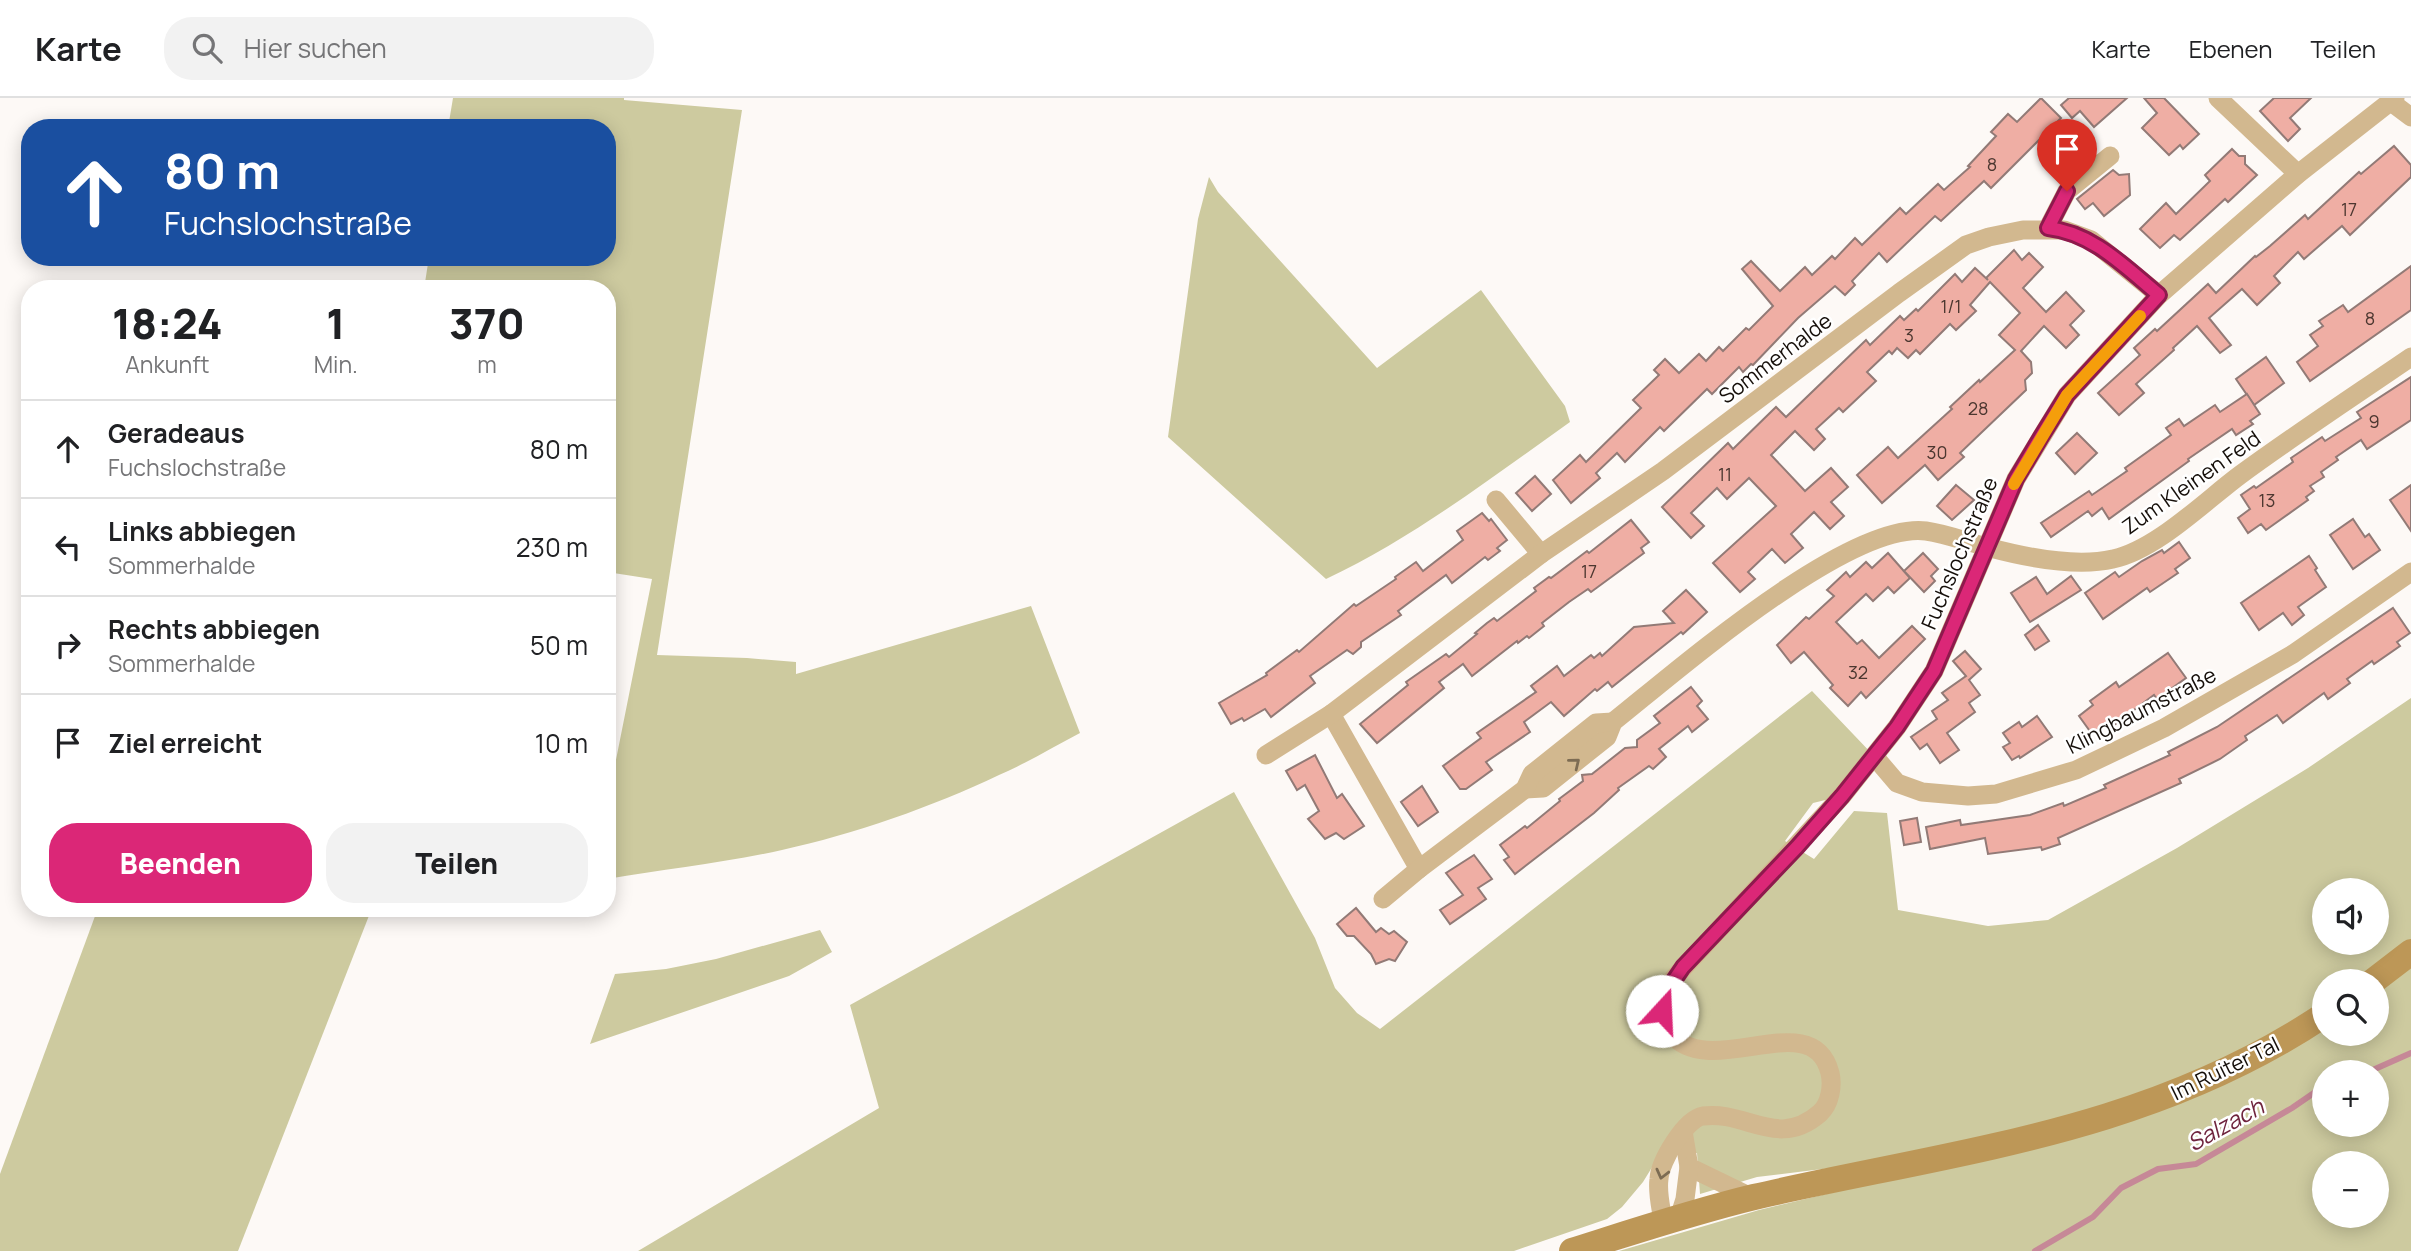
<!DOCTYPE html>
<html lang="de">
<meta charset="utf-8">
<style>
:root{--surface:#fff;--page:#f2f2f2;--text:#202124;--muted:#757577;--line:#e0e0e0;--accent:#db2777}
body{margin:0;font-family:Manrope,sans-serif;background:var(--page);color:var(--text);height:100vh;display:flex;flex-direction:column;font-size:26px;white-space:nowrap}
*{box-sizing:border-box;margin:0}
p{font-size:23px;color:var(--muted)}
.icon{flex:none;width:38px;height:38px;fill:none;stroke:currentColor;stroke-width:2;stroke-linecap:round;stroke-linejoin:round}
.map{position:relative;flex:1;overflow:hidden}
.sheet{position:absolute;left:21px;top:182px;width:595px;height:637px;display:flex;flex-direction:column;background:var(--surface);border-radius:28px;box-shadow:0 4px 18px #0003}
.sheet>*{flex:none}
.banner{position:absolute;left:21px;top:21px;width:595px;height:147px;border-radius:28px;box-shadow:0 4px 18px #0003;background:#1a4fa0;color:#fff;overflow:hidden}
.controls{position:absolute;left:2312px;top:780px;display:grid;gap:14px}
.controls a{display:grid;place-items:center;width:77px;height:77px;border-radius:50%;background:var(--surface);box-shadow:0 4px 18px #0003;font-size:35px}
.pin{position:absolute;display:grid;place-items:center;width:60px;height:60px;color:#fff;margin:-72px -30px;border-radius:50% 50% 50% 0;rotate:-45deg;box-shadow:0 0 7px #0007}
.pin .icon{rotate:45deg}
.me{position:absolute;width:77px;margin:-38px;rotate:20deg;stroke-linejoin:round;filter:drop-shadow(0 0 5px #0008)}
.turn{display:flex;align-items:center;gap:24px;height:147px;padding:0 28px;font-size:32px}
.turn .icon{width:91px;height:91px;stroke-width:2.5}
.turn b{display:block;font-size:49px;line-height:60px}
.eta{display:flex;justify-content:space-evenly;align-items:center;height:119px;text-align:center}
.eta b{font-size:42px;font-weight:800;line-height:49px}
.cta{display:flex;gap:14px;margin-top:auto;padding:14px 28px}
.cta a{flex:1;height:80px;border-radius:28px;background:var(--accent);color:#fff;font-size:28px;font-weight:800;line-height:80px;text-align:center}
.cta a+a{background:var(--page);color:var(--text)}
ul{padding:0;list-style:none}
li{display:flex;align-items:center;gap:21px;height:98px;padding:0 28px;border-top:2px solid var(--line)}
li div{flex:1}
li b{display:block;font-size:26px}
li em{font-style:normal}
header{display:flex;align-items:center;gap:42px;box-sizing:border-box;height:98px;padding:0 35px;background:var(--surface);border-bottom:2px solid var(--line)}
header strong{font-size:33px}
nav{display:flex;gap:38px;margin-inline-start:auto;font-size:24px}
.search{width:490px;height:63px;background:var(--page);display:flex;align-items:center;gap:18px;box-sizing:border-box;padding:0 24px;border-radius:28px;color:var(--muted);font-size:26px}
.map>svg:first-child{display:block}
.green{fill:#cdca9f;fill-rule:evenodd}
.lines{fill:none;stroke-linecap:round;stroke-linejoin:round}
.stream{stroke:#c68897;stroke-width:6}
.building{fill:#efaea4;stroke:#927a76;stroke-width:2}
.street{stroke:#d2b88f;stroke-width:19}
.secondary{stroke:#bd9757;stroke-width:26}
.oneway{stroke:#7d6c53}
.route-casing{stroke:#8e194d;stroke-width:18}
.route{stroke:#db2777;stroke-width:12}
.slow{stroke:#f59e0b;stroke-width:12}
.labels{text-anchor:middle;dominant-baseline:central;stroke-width:5;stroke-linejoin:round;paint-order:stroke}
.number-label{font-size:18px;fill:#4c3730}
.street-label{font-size:21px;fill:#160f0a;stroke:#fff}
.water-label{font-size:23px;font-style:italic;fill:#6f243d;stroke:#fff}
</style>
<header>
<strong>Karte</strong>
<div class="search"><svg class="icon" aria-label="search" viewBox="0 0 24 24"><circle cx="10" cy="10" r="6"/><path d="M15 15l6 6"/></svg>Hier suchen</div>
<nav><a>Karte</a><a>Ebenen</a><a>Teilen</a></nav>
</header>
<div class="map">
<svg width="2411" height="1153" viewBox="0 0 2411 1153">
<rect width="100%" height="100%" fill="#fdf9f6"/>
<g class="green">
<path d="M453,0H624V2L742,12L657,557L747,560L796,564V576L1031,508L1080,635C1053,649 1027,665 999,677C932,709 854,736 782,752C724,765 665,771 607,781V707L652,481L607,474V191H424L429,159H607V30H448Z"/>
<path d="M1209,79L1218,94L1377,270L1481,192L1565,308L1570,324C1491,380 1413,440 1326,481L1168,339L1198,121Z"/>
<path d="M1812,593L1874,658L1842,698L1813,705L1785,743L1814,761L1854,713L1887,715L1898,812L1988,828L2048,822L2177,750L2308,670L2411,600V845L2361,884H2324V936H2376L2377,893L2411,867V1153H1619L1759,1112L1856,1089L1976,1052L1757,1079L1700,1096L1697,1055L1662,1053L1643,1084L1622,1109L1607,1121L1514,1153H638L879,1010L850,907L1234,694L1315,840L1335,890L1357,915L1380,931ZM2324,793H2376V845H2324ZM2324,975H2376V1027H2324ZM2324,1066H2376V1118H2324Z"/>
<polygon points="98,810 372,810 238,1153 0,1153 0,1076"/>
<polygon points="820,832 832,854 789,878 590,946 615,876 666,871 716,861"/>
</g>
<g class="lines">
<g class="stream">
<polyline points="2366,975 2411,955"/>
<polyline points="2035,1153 2093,1119 2121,1090 2158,1071 2196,1066 2292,1010 2324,988"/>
</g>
</g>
<g class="building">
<polygon points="2041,0 2061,20 1991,90 1984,83 1941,123 1935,118 1887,164 1879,155 1852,183 1855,187 1845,197 1835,188 1798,220 1753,267 1751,266 1743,274 1739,269 1712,296 1707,291 1664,333 1660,329 1625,364 1617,355 1596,375 1600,380 1571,405 1553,382 1580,357 1586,364 1641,310 1633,302 1659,277 1654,272 1665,261 1679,275 1699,256 1706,263 1719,249 1723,253 1746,230 1749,232 1773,208 1742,171 1751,163 1780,193 1805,169 1812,177 1832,158 1835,161 1855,140 1862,147 1900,110 1906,116 1938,86 1944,92 1970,69 1968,68 1996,38 1991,34 2008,16 2017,24"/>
<polygon points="2069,0 2127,0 2094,29 2080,13 2072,20 2061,7"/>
<polygon points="2144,0 2164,0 2199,36 2183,51 2180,47 2169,57 2142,30 2157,15"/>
<polygon points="2274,0 2311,0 2290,20 2300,31 2288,43 2260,13"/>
<polygon points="2394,48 2411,67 2411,79 2350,137 2342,128 2304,161 2298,154 2274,178 2280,185 2257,207 2242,191 2209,220 2231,247 2220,255 2197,228 2173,250 2174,252 2136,286 2144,295 2119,317 2098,295 2140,257 2134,250 2155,231 2157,233 2208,186 2216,195 2255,158 2256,159 2270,148 2305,117 2308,121 2359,74 2361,76"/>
<polygon points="2232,51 2239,58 2245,58 2245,66 2257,77 2228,104 2225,101 2180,142 2174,137 2160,150 2140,131 2166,105 2176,116 2210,83 2205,77"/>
<polygon points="2113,72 2119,77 2129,76 2130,97 2104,118 2093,105 2085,111 2077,101"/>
<polygon points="2014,152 2022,162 2029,155 2043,169 2023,190 2046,214 2066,194 2084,213 2070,227 2079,237 2066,250 2044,228 2021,253 2031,264 2032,275 2025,282 2026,292 1960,355 1964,359 1938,382 1925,367 1882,405 1857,377 1888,349 1898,360 1952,311 1950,309 1979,282 1980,284 2015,252 1999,237 2020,215 1990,184 1970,207 1976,213 1956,232 1950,226 1920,256 1916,252 1908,260 1897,250 1892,256 1889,253 1867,274 1876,283 1843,314 1839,310 1816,331 1825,341 1814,352 1795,333 1771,357 1805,393 1831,370 1848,389 1831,404 1844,418 1830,431 1814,414 1791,436 1803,450 1785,465 1772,451 1748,474 1755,481 1740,494 1713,465 1776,408 1749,380 1727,401 1717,390 1691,415 1704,428 1691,440 1662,409 1728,345 1733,351 1776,309 1786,319 1866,242 1870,247 1900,218 1904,222 1916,211 1918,213 1955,176 1962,184 1975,170 1988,182 1986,180"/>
<polygon points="2411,168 2411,212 2310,283 2297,264 2318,248 2310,237 2323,228 2319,223 2343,207 2348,214"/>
<polygon points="2266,259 2284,285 2254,307 2236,281"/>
<polygon points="2411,279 2411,322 2367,351 2361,342 2336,359 2338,362 2321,374 2324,379 2310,388 2314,393 2306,399 2308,402 2266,432 2261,426 2248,435 2238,420 2250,411 2241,397 2254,388 2256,390 2293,364 2291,360 2322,339 2325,343 2361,320 2357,314"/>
<polygon points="2247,296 2260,316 2250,323 2253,326 2236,337 2232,331 2188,361 2189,363 2109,421 2102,410 2092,418 2088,413 2051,439 2041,425 2089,393 2092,397 2127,373 2125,370 2171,337 2166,330 2179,321 2184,328 2215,307 2220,314"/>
<polygon points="2077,335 2097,355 2075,376 2056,355"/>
<polygon points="1535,378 1551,396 1532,413 1516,395"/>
<polygon points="1956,387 1974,402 1952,422 1937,408"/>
<polygon points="2411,387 2411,433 2390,402"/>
<polygon points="1482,415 1489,423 1491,421 1507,442 1497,450 1500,453 1488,462 1485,459 1452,485 1446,477 1398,513 1401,517 1361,544 1361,549 1353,556 1347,552 1310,578 1315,585 1271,619 1265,611 1244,623 1242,620 1231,626 1219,605 1267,577 1266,575 1297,552 1299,554 1354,506 1356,508 1396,481 1395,479 1416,464 1423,473 1463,442 1457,433"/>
<polygon points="2353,421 2365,439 2369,436 2380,452 2353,471 2330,437"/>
<polygon points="1631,422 1649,444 1641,450 1644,455 1591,494 1588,491 1569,504 1542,525 1544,528 1529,540 1527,538 1518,545 1517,543 1472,578 1463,566 1439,584 1444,590 1377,645 1360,626 1408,587 1406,584 1446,556 1449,559 1477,536 1475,535 1487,525 1494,520 1497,523 1536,493 1534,490 1549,479 1551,480 1587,453 1589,455"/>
<polygon points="2179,444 2190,460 2175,471 2178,475 2150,494 2147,490 2103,521 2085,495 2115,474 2119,479 2142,463 2162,452 2164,455"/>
<polygon points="1888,455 1910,480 1894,495 1888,489 1873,503 1866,496 1836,524 1857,546 1862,542 1879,560 1912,528 1925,541 1866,600 1861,594 1848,608 1830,590 1833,587 1804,554 1791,565 1777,547 1806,519 1809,521 1834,498 1827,492 1846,474 1850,479 1866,464 1872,470"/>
<polygon points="1923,455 1938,471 1931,478 1935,483 1924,494 1904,473"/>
<polygon points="2309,458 2317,470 2315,472 2326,489 2298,509 2304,517 2292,527 2283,515 2259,532 2241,505"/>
<polygon points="2071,478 2081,492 2030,524 2011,495 2036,479 2047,496"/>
<polygon points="1686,492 1707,514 1683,536 1681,534 1612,589 1608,584 1597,593 1595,591 1564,618 1551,604 1524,624 1530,634 1486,664 1492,672 1466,691 1460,691 1443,668 1481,640 1477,635 1536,594 1531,588 1557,568 1564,578 1591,557 1594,560 1600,555 1602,558 1634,529 1674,525 1663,513"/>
<polygon points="2393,510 2410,535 2397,544 2400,548 2374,566 2372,563 2347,581 2350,585 2328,601 2324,595 2283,625 2277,617 2245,638 2247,642 2220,661 2179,681 2181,685 2058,740 2060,746 2042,752 2041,749 1988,756 1985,740 1930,751 1926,729 1960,722 1961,727 2030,717 2063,705 2064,708 2106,690 2104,687 2170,657 2168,654 2217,629"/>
<polygon points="2038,527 2049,543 2035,552 2025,537"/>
<polygon points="1965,553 1981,571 1969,582 1980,597 1969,605 1975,614 1947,635 1959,652 1940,665 1927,646 1920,651 1911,639 1937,621 1932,613 1948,602 1942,595 1966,578 1953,563"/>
<polygon points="2168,555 2186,580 2157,601 2154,597 2110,630 2106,625 2092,636 2079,618 2093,607 2090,603 2116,584 2119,589"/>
<polygon points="1691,589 1702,603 1697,608 1708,621 1692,634 1688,628 1659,651 1666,659 1653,671 1649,668 1618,690 1619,692 1594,715 1515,776 1504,762 1509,759 1500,747 1525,728 1527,730 1560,703 1559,701 1583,683 1582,677 1592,676 1625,650 1637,649 1637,642 1660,625 1654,618"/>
<polygon points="2037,618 2052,639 2020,660 2019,658 2012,662 2003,649 2010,645 2003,635 2019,624 2022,629"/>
<polygon points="1315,657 1337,700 1342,696 1364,728 1344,741 1336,735 1325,741 1308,721 1319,713 1305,687 1297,692 1286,673"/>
<polygon points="1422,688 1438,714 1418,728 1401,704"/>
<polygon points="1917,720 1921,744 1904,747 1900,723"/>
<polygon points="1474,757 1492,781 1478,790 1486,801 1450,826 1440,812 1463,797 1446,775"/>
<polygon points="1356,810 1376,834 1381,830 1389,836 1394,833 1407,844 1395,863 1389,861 1376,866 1371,856 1354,838 1347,838 1337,826"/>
</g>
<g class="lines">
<g class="street">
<polyline points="2218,0 2298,76"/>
<polyline points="2391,4 2411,19"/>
<polyline points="2048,130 2067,93 2110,58"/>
<polyline points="1496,402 1541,456"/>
<polyline points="1331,616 1419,771"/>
<polyline points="1266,657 1331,616 1541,456 1663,373 1899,195 1966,147 1989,139 2023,132 2064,132 2091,142 2159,197"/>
<polyline points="1874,658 1897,685 1922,694 1968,698 1996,696 2076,672 2164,630 2293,556 2411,474"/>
<path d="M1525,691L1543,690L1607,639L1613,624C1676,574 1848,423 1926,433C1947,436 1967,444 1987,449C2024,459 2075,470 2113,461C2156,452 2205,403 2240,377C2296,336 2354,298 2411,259"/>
<polyline points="1383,801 1419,771 1525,691 1532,676 1596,625 1613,624"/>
<polyline points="1683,1033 1689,1069 1753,1100"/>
<polyline points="1679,1120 1685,1101 1689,1069"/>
<path d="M1663,1123C1661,1109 1657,1095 1659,1081C1660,1063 1685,1021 1703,1018C1746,1012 1778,1052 1820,1015C1830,1006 1833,988 1830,975C1812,905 1711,985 1670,935C1656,917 1664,899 1673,881L1842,698L1897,629L1934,573L2016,381L2067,297L2159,197L2298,76L2395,0"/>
</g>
<g class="secondary">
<polyline points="2372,884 2411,854"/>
<path d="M1572,1153C1632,1134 1692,1114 1754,1099C1954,1053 2148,1035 2324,917"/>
</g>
</g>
<defs><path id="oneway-chevron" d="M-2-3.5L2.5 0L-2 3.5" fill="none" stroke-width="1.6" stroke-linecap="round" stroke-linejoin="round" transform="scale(1.75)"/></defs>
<g class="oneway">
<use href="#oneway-chevron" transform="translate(1575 665) rotate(-39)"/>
<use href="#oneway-chevron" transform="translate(1662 1076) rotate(104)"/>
</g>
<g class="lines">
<defs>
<path id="route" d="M1662,913L1666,894L1683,869L1797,749L1842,698L1897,629L1934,573L2016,381L2041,339L2067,297L2159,197C2125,169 2093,135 2048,130L2067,93"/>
</defs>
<use href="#route" class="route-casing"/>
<use href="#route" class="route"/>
<polyline class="slow" points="2014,386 2067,297 2140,218"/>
</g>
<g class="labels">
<g class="number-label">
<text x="1992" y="66">8</text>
<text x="2349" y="111">17</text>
<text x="1951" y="208">1/1</text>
<text x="2370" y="220">8</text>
<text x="1909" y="237">3</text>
<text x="1978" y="310">28</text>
<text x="2374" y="323">9</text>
<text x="1937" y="354">30</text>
<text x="1725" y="376">11</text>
<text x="2267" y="402">13</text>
<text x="1589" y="473">17</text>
<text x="1858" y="574">32</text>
</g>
<g class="street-label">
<text transform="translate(1775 260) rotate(-37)">Sommerhalde</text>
<text transform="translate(2191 384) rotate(-35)">Zum Kleinen Feld</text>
<text transform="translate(1959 455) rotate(-67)">Fuchslochstraße</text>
<text transform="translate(2141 612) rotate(-27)">Klingbaumstraße</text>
<text transform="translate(2225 970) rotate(-26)">Im Ruiter Tal</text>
</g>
<g class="water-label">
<text transform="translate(2225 1026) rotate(-29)">Salzach</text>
</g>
</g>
</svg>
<div class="controls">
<a><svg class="icon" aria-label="sound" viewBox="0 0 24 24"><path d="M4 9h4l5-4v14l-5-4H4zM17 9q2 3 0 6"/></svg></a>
<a><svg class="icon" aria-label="search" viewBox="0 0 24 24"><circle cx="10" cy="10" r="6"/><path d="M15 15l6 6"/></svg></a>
<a>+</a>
<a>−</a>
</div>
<div class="pin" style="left:2067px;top:93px;background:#d93025"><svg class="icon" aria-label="arrive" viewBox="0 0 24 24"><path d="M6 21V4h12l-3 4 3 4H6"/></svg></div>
<svg class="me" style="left:1662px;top:913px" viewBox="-20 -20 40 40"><circle r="19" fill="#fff"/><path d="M0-13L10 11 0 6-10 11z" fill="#db2777"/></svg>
<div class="banner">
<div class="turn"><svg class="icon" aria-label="ahead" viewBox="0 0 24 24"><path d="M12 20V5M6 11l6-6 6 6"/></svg><div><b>80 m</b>Fuchslochstraße</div></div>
</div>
<section class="sheet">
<div class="eta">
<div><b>18:24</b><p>Ankunft</p></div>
<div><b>1</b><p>Min.</p></div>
<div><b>370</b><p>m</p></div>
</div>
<ul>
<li><svg class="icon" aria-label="ahead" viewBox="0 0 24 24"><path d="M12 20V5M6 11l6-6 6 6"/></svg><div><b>Geradeaus</b><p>Fuchslochstraße</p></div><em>80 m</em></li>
<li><svg class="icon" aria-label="left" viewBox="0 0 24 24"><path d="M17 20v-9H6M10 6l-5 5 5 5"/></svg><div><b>Links abbiegen</b><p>Sommerhalde</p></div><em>230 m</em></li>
<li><svg class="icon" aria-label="right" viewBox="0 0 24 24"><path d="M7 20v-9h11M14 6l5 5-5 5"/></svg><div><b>Rechts abbiegen</b><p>Sommerhalde</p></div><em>50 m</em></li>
<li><svg class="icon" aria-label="arrive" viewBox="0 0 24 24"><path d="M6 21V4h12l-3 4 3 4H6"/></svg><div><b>Ziel erreicht</b></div><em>10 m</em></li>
</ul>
<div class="cta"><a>Beenden</a><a>Teilen</a></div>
</section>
</div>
